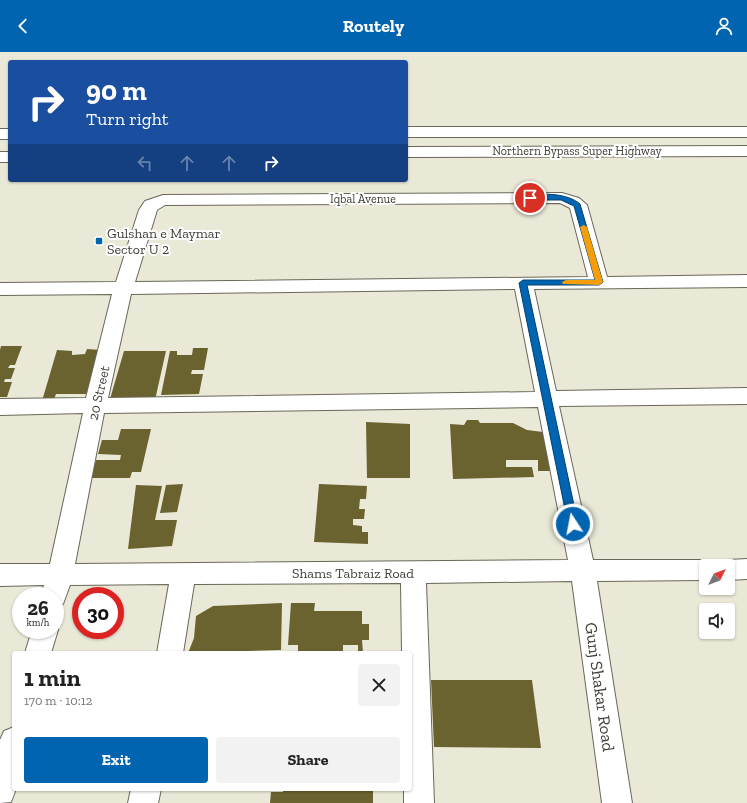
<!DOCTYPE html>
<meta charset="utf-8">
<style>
:root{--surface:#fff;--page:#f2f2f2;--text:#222;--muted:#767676;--accent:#0064b0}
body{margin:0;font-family:"Zilla Slab",serif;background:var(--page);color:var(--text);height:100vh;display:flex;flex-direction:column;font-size:15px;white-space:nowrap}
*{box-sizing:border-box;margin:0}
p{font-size:13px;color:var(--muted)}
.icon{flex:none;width:22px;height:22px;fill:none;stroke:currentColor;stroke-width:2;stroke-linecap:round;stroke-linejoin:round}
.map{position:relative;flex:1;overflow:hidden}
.details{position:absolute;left:12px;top:599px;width:400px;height:140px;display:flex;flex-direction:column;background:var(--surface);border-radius:4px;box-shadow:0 1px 3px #0004}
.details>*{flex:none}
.hud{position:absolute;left:8px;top:8px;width:400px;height:122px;border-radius:4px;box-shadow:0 1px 3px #0004;background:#1a4fa0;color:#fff;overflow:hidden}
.needle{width:26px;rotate:48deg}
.tools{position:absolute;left:699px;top:507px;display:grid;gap:8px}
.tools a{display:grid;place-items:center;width:36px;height:36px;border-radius:4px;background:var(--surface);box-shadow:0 1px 3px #0004;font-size:20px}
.speed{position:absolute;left:12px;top:535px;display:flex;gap:8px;font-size:20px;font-weight:700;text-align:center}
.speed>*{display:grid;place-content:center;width:52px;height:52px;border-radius:50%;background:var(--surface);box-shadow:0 1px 3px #0004;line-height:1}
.speed small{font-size:10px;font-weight:400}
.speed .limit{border:6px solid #d22;background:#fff;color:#111}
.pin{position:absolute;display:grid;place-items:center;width:34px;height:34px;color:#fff;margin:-17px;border:2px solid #fff;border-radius:50%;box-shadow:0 1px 4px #0007}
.me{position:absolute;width:44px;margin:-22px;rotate:349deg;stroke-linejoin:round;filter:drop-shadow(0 0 3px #0008)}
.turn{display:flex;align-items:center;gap:14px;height:84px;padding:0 12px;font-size:18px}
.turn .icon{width:52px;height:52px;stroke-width:2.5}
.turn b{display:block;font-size:28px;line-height:34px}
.lanes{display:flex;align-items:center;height:38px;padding:0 12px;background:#0003;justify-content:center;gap:20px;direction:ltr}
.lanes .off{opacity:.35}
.round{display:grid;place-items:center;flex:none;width:42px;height:42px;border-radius:4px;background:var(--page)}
.head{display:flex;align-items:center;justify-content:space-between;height:68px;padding:0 12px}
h1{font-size:24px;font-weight:700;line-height:30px}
.cta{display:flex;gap:8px;margin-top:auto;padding:8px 12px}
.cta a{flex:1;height:46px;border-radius:4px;background:var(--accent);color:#fff;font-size:16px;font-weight:700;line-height:46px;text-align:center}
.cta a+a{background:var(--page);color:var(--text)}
header{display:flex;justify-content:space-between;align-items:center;height:52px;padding:0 12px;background:var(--accent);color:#fff;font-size:18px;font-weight:700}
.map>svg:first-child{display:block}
.building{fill:#6a622f}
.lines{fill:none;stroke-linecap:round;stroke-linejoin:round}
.minor-casing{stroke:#6a6858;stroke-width:2}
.major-casing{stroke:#6a6858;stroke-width:2}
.minor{fill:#fff;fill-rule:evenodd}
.major{fill:#fff;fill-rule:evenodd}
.route{fill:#0064b0;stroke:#004172}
.slow{fill:#f59e0b}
.poi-dot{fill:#0064b0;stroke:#fff;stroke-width:1.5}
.labels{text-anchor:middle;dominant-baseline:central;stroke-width:4;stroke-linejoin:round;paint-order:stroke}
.far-street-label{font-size:12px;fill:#3e3d36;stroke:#fff}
.poi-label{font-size:14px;fill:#3e3d36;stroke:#fff;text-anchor:start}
.street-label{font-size:14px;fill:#3e3d36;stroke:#fff}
.near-street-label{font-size:17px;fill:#3e3d36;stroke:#fff}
</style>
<header><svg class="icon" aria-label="back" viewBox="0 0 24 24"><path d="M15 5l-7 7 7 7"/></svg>Routely<svg class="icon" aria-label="person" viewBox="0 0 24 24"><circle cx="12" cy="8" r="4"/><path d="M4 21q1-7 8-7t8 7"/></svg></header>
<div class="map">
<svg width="747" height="751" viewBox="0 0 747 751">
<rect width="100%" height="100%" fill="#eae8d6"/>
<g class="building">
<polygon points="1,294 22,294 15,313 10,313 8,316 15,316 11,327 5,327 4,330 12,330 7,345 0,345 0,298"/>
<polygon points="193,296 208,296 204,318 192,318 191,322 203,322 199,342 161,343 170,299 177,299 177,303 192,303"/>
<polygon points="87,297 101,298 87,342 56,342 53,350 42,349 57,298 72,299 72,303 85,302"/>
<polygon points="124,299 166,299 155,348 110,347"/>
<polygon points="467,368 478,368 480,371 513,371 527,378 543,380 550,419 538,419 538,408 506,408 506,415 532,415 534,425 453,427 450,372 464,373"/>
<polygon points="366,370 410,372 410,426 367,426"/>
<polygon points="121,377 151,377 141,420 132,420 130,426 91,426 96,408 120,408 121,403 98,402 102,388 118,388"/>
<polygon points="183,432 177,460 160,461 166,433"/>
<polygon points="319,432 367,434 366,447 360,447 359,457 365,457 364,467 353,467 353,473 362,474 362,480 368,480 368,492 314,490"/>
<polygon points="136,433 162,434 155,468 177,468 172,494 128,497"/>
<polygon points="282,551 281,598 188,601 194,586 196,564 213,554"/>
<polygon points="291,551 315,551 314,559 362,559 362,572 369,572 369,588 362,588 363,601 358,601 358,593 343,593 343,600 298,600 298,593 288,593"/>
<polygon points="431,628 532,628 541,696 434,695"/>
<polygon points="283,737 373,737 373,751 270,751 271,740 283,740"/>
</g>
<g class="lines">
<defs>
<g id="minor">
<path d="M562,141L579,146L587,153L607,225L747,223V235L534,237L556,339L747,336V352L559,354L593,508H706L715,511L717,514H706V528L597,529L632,751H602L572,529L426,531L434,751H404V737H410V601H402L401,531L194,532L183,601H157L169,532L70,533L63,552L55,555V544H41L44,533L0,534V512H50L83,361L0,363V347L86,346L112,242L0,243V231L116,230L139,158L145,149L163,143ZM560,151L570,156L588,225L135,230L157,158L165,153ZM515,237L535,340L108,346L131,242ZM538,355L568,508L75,512L104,361Z"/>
<polygon points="747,507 747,527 728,528 728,514 717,514 719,511 728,508"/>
<polygon points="55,571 58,578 51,601 25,601 32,578 55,578"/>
<polygon points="14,675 14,737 16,737 11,750 0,751 0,688 4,679"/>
<polygon points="131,737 161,737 158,751 128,751"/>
</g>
<g id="major">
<rect x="406" y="75" width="341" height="10"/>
<rect x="0" y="77" width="10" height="10"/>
<polygon points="747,94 747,104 406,105 406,95"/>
<rect x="0" y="100" width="10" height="10"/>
</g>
</defs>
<use href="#minor" class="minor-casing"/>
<use href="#major" class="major-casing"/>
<use href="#minor" class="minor"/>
<use href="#major" class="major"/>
</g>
<path class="route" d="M528,144C544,141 567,141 580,152L603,230L599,233H527L578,472L577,475H570L568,472L519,231L523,228H595L574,154L561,148H530L528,147Z"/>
<polygon class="slow" points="584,173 587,175 603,230 599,233 563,232 562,230 566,228 595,228 580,175"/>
<rect class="poi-dot" x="95" y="185" width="8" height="8" rx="2"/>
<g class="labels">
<g class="far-street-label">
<text x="577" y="99">Northern Bypass Super Highway</text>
<text x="363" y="147">Iqbal Avenue</text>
</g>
<g class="poi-label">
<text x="107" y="181">Gulshan e Maymar<tspan x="107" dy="16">Sector U 2</tspan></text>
</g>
<g class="street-label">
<text transform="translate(99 341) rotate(-77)">20 Street</text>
<text x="353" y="521">Shams Tabraiz Road</text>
</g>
<g class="near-street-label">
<text transform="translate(600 635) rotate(82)">Gunj Shakar Road</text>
</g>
</g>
</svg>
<div class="tools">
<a><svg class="needle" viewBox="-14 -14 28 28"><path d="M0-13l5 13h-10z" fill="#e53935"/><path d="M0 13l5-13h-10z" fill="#767676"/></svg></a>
<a><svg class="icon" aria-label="sound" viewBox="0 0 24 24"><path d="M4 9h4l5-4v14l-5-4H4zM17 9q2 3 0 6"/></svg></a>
</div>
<div class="speed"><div>26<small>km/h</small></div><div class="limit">30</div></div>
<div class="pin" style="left:530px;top:146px;background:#d93025"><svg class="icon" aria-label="arrive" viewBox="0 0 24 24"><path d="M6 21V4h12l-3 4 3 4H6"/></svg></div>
<svg class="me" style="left:573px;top:472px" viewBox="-20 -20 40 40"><circle r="17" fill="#0064b0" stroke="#fff" stroke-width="3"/><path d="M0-11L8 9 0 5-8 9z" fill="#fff"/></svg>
<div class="hud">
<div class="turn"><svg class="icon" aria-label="right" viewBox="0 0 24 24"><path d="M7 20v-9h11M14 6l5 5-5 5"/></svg><div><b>90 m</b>Turn right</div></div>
<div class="lanes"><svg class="icon off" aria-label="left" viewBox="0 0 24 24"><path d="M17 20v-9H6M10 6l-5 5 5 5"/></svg><svg class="icon off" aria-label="ahead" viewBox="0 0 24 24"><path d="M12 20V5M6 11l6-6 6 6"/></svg><svg class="icon off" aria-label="ahead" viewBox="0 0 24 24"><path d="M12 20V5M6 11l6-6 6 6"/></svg><svg class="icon" aria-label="right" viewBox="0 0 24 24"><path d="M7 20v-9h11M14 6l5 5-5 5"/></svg></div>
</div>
<section class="details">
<div class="head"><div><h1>1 min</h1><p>170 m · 10:12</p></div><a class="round"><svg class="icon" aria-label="close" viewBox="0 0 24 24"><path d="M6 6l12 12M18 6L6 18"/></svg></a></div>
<div class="cta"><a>Exit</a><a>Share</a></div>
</section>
</div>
